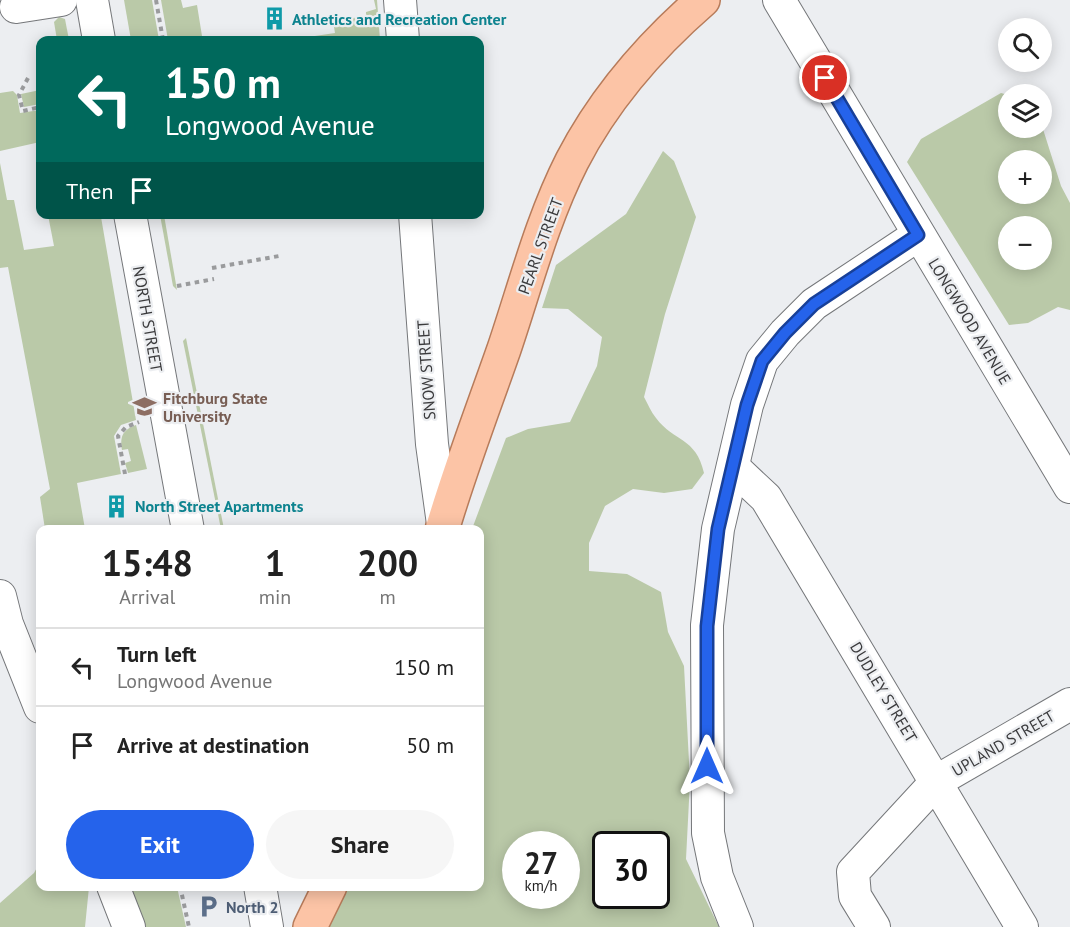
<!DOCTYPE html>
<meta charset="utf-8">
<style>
:root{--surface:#fff;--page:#f6f6f6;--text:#222;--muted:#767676;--line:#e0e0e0;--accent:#2563eb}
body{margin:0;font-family:"PT Sans",sans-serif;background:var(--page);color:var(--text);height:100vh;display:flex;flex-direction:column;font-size:22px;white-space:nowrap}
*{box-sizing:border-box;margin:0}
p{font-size:20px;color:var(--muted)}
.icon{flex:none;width:33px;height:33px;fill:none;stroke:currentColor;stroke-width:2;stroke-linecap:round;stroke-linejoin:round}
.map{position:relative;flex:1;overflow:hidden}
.details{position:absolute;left:36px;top:525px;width:448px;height:366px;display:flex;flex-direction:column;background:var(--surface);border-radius:12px;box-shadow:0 3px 15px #0003}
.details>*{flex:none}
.hud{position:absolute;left:36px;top:36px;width:448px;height:183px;border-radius:12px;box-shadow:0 3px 15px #0003;background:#00695c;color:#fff;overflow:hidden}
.tools{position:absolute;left:998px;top:18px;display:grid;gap:12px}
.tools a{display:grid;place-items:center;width:54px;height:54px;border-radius:50%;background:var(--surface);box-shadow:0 3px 15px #0003;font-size:30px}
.speed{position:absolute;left:502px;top:831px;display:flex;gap:12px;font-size:30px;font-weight:700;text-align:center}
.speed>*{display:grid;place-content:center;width:78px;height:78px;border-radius:50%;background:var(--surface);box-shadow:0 3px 15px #0003;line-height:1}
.speed small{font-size:15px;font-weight:400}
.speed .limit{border:3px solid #111;border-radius:9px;background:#fff;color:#111}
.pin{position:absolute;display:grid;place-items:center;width:51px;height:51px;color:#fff;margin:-26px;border:3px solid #fff;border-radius:50%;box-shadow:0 2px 6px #0007}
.me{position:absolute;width:66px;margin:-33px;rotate:0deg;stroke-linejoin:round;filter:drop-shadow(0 0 4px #0008)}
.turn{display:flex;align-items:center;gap:21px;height:126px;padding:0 30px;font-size:27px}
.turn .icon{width:78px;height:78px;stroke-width:2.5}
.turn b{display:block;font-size:42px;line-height:51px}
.then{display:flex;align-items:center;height:57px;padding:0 30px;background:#0003;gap:12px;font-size:22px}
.eta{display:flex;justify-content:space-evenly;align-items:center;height:102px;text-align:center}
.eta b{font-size:36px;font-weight:600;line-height:42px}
.action{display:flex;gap:12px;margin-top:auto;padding:12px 30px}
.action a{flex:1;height:69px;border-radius:36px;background:var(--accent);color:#fff;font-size:24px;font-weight:600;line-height:69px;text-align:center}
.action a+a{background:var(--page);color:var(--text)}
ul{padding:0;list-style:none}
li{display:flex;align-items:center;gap:18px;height:78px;padding:0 30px;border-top:2px solid var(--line)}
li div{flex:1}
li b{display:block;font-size:22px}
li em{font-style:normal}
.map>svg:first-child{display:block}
.green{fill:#bac9a8;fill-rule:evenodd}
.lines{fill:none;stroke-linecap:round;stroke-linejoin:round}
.minor-casing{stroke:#75777a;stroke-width:34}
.major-casing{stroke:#b77b5a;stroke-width:36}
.path{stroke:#9a9b9d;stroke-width:4;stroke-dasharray:4.5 4.5;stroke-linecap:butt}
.minor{stroke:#fff;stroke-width:32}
.major{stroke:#fcc4a6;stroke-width:33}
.route-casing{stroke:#184099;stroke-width:15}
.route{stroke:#2563eb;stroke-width:10}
.labels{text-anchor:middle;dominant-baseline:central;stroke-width:4.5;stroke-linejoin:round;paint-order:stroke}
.culture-label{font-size:16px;font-weight:bold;fill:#0d838f;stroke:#eceef1;text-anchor:start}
.street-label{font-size:16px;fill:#3b3b3d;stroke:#eceef1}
.education-label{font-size:16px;font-weight:bold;fill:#785e54;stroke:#eceef1;text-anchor:start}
.service-label{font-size:16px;font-weight:bold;fill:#4e5e75;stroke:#eceef1;text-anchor:start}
</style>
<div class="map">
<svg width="1070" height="927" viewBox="0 0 1070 927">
<rect width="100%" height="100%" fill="#eceef1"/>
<g class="green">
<polygon points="124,0 152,0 159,40 131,40"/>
<polygon points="161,0 181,0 183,8 197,5 202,36 168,40"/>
<polygon points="374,0 377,0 380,40 288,40 335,33 333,21 366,16 366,12 376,9"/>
<polygon points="59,17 65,19 69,40 57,40 54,22"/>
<polygon points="40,90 40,104 24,107 21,94"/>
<polygon points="13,91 17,95 20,113 40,110 40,142 0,151 0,93"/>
<path d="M1001,93L1008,95V128L1042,126L1061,186L1070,203V310L1058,307L1028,323L1009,325L907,162L921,139ZM1008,160H1041V194H1008ZM1008,226H1041V260H1008Z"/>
<path d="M663,151L674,161L696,217L665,314L644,397C648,404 651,412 656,418C674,442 696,437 704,473L692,489L664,493L633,489L605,506L589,543V571L627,574L661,592L668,632L684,666L690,781L686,859L719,927H328L348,887L480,886V530L472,529L506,438L528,429L570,422L597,366L602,337L568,309L542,308L556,265L626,214ZM516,844H567V896H516ZM606,844H657V896H606Z"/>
<polygon points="0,163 7,200 14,200 24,250 54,246 48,215 101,217 136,420 121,425 114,436 121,474 77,483 85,529 45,529 40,497 50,489 8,267 0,268"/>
<polygon points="160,215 164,215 177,290 173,286"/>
<polygon points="186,338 224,529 221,529 183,341"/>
<path d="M136,425L147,469L128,473L125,463L131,461L128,449L122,450C120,437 122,430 136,425Z"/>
<polygon points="40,862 40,886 89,887 85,927 0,927 0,903 34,873"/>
<polygon points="130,887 177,887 186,927 146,927"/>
</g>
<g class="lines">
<defs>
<g id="minor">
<polyline points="92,0 99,40"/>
<polyline points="400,0 403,40"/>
<polyline points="779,0 1070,487"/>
<polyline points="16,7 61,0"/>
<polyline points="130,214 188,530"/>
<polyline points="415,214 432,444 443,524"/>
<polyline points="733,467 766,498 1022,927"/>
<polyline points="0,596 7,624 40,707"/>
<polyline points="113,886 129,927"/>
<polyline points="260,886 267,927"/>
<polyline points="737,927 717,877 708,833 707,625 718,529 747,405 762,361 785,333 814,304 918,235"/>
<polyline points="874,927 855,896 853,872 937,781 1070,704"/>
</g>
<g id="major">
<path d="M442,530C460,469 483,409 504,349C525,287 542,220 572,161C604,99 650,46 703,0"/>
<polyline points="310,927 330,886"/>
</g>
</defs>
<use href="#minor" class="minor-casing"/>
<use href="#major" class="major-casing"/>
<g class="path">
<polyline points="156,0 163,40"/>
<polyline points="247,40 265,38"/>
<polyline points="28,78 19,95 23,111 40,107"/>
<polyline points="91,214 98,214"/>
<polyline points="212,268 279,256"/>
<polyline points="177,286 214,279"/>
<polyline points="125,474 118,436 126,427 139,422"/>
<polyline points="180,886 189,927"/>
</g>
<use href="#minor" class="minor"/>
<use href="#major" class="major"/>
</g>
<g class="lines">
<defs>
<polyline id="route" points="707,766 707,626 718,529 747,405 762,361 785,333 814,304 918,235 825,78"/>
</defs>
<use href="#route" class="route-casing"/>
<use href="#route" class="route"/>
</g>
<defs>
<symbol id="building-bare" viewBox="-9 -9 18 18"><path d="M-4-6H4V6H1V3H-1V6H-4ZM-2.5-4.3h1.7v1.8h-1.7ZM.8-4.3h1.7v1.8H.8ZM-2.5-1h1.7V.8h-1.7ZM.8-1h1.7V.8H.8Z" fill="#0f9aa8" stroke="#eceef1" stroke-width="2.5" paint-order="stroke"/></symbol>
<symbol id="university-bare" viewBox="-9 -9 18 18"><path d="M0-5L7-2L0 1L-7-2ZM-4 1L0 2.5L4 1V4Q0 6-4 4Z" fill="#8d6e63" stroke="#eceef1" stroke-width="2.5" paint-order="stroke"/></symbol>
<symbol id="parking-bare" viewBox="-9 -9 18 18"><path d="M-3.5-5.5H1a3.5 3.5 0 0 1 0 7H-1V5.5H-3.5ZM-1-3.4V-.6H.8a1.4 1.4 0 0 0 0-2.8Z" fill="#5c6f8a" stroke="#eceef1" stroke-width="2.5" paint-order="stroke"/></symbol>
</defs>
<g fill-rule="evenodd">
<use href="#building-bare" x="258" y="2" width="33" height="33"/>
<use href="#university-bare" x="128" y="390" width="33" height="33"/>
<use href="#building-bare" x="100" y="490" width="33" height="33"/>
<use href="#parking-bare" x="192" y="890" width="33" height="33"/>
</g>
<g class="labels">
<g class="culture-label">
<text x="292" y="19">Athletics and Recreation Center</text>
<text x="135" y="506">North Street Apartments</text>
</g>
<g class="street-label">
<text transform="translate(540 246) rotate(-70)">PEARL STREET</text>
<text transform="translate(148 319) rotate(80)">NORTH STREET</text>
<text transform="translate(970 321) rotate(59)">LONGWOOD AVENUE</text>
<text transform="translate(426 370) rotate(-94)">SNOW STREET</text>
<text transform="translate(884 692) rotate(59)">DUDLEY STREET</text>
<text transform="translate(1003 743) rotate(-30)">UPLAND STREET</text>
</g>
<g class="education-label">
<text x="163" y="398">Fitchburg State<tspan x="163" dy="18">University</tspan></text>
</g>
<g class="service-label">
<text x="226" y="907">North 2</text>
</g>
</g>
</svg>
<div class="tools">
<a><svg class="icon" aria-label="search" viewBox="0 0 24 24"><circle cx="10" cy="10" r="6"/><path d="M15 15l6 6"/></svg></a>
<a><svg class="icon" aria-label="layers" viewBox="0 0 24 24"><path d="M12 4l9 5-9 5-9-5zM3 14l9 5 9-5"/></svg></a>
<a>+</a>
<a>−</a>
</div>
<div class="speed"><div>27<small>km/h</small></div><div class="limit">30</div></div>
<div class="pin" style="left:825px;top:78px;background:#d93025"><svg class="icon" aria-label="arrive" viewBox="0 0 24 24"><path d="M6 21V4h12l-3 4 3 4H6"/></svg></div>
<svg class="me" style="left:707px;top:766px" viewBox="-20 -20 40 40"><path d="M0-17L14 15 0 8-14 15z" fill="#2563eb" stroke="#fff" stroke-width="4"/></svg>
<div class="hud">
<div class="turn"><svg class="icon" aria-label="left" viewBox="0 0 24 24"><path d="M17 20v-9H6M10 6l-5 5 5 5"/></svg><div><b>150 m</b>Longwood Avenue</div></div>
<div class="then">Then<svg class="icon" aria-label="arrive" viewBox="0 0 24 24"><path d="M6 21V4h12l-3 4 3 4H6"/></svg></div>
</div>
<section class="details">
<div class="eta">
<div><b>15:48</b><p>Arrival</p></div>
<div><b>1</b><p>min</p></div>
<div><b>200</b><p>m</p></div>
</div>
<ul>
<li><svg class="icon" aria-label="left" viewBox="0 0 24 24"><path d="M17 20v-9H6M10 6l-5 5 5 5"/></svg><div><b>Turn left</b><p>Longwood Avenue</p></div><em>150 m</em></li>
<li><svg class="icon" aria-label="arrive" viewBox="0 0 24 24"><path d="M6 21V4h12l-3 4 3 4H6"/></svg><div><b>Arrive at destination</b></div><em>50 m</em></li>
</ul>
<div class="action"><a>Exit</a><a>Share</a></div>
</section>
</div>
